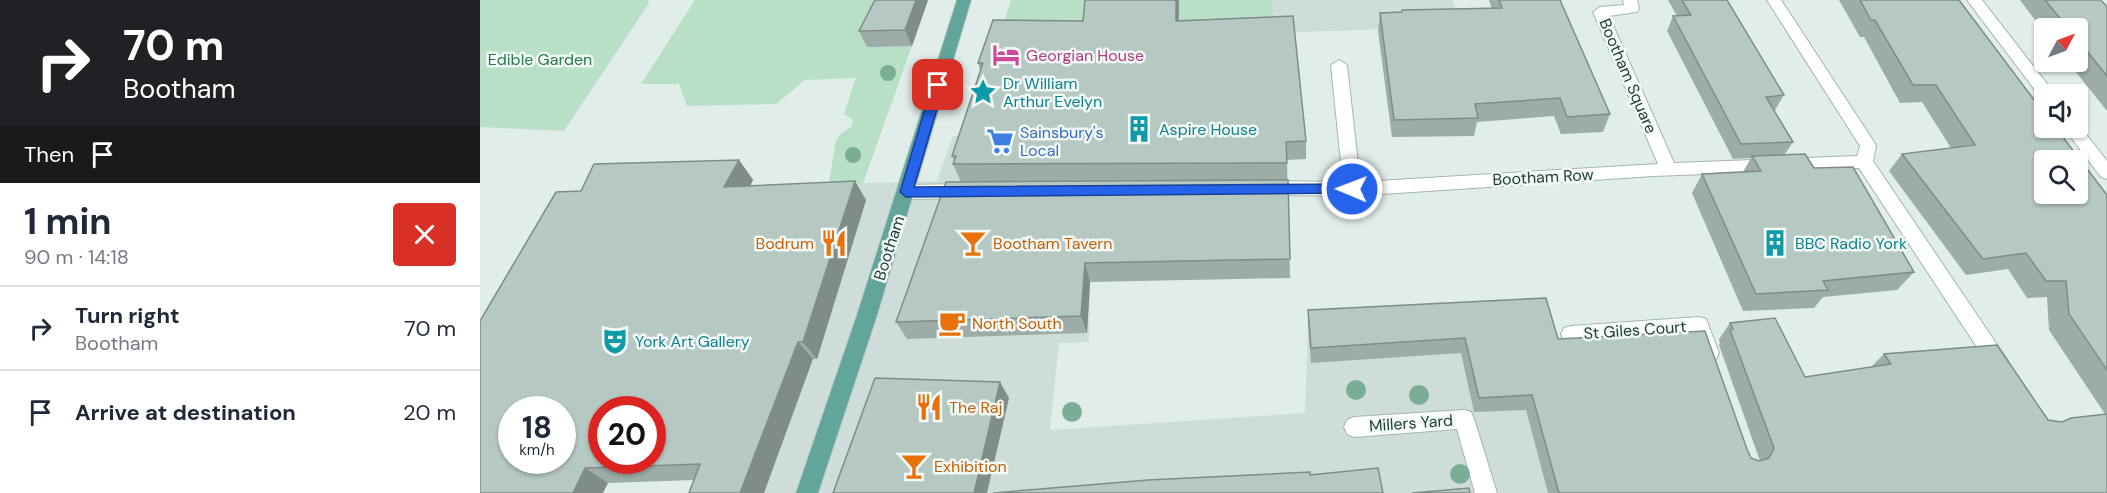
<!DOCTYPE html>
<meta charset="utf-8">
<style>
:root{--surface:#fff;--page:#f6f6f7;--text:#1f2937;--muted:#747a83;--line:#e0e1e3}
body{margin:0;font-family:"DM Sans",sans-serif;background:var(--page);color:var(--text);height:100vh;display:flex;flex-direction:column;font-size:22px;white-space:nowrap}
*{box-sizing:border-box;margin:0}
p{font-size:20px;color:var(--muted)}
.icon{flex:none;width:33px;height:33px;fill:none;stroke:currentColor;stroke-width:2;stroke-linecap:round;stroke-linejoin:round}
.map{position:relative;flex:1;overflow:hidden}
.drawer{display:flex;flex-direction:column;background:var(--surface);width:480px}
.drawer>*{flex:none}
.top-card{background:#202124;color:#fff;overflow:hidden}
.needle{width:39px;rotate:49deg}
.tools{position:absolute;left:1554px;top:18px;display:grid;gap:12px}
.tools a{display:grid;place-items:center;width:54px;height:54px;border-radius:6px;background:var(--surface);box-shadow:0 2px 4px #0004;font-size:30px}
.speed{position:absolute;left:18px;top:396px;display:flex;gap:12px;font-size:30px;font-weight:700;text-align:center}
.speed>*{display:grid;place-content:center;width:78px;height:78px;border-radius:50%;background:var(--surface);box-shadow:0 2px 4px #0004;line-height:1}
.speed small{font-size:15px;font-weight:400}
.speed .limit{border:9px solid #d22;background:#fff;color:#111}
.pin{position:absolute;display:grid;place-items:center;width:51px;height:51px;color:#fff;margin:-26px;border-radius:12px;box-shadow:0 3px 9px #0006}
.me{position:absolute;width:66px;margin:-33px;rotate:271deg;stroke-linejoin:round;filter:drop-shadow(0 0 4px #0008)}
.turn{display:flex;align-items:center;gap:21px;height:126px;padding:0 24px;font-size:27px}
.turn .icon{width:78px;height:78px;stroke-width:2.5}
.turn b{display:block;font-size:42px;line-height:51px}
.then{display:flex;align-items:center;height:57px;padding:0 24px;background:#0003;gap:12px;font-size:22px}
.round{display:grid;place-items:center;flex:none;width:63px;height:63px;border-radius:6px;background:var(--page)}
.summary{display:flex;align-items:center;justify-content:space-between;height:102px;padding:0 24px}
h1{font-size:36px;font-weight:700;line-height:45px}
ul{padding:0;list-style:none}
li{display:flex;align-items:center;gap:18px;height:84px;padding:0 24px;border-top:2px solid var(--line)}
li div{flex:1}
li b{display:block;font-size:22px}
li em{font-style:normal}
main{display:flex;flex:1;min-height:0}
.map>svg:first-child{display:block}
.built{fill:#cfddd8}
.green{fill:#b8e0c6}
.lines{fill:none;stroke-linecap:round;stroke-linejoin:round}
.minor-casing{stroke:#a3b5b1;stroke-width:2}
.major-casing{stroke:#c1c9c8;stroke-width:2}
.minor{fill:#fff;fill-rule:evenodd}
.major{fill:#62a69b;fill-rule:evenodd}
.tree{fill:#7aae94}
.wall{fill:#9daca7}
.shaded-wall{fill:#7f8c88}
.building{fill:#b6c8c2;stroke:#7f8c88;stroke-width:1.5;fill-rule:evenodd}
.route{fill:#2563eb;stroke:#184099;stroke-width:1.5}
.labels{text-anchor:middle;dominant-baseline:central;stroke-width:5;stroke-linejoin:round;paint-order:stroke}
.hotel-label{font-size:16px;fill:#b23c85;stroke:#f2f9f6;text-anchor:start}
.park-label{font-size:16px;fill:#267a4e;stroke:#f2f9f6}
.street-label{font-size:16px;fill:#203f3a;stroke:#f2f9f6}
.culture-label{font-size:16px;fill:#0d838f;stroke:#f2f9f6;text-anchor:start}
.shop-label{font-size:16px;fill:#366cbe;stroke:#f2f9f6;text-anchor:start}
.food-label{font-size:16px;fill:#c56008;stroke:#f2f9f6;text-anchor:start}
</style>
<main>
<section class="drawer">
<div class="top-card">
<div class="turn"><svg class="icon" aria-label="right" viewBox="0 0 24 24"><path d="M7 20v-9h11M14 6l5 5-5 5"/></svg><div><b>70 m</b>Bootham</div></div>
<div class="then">Then<svg class="icon" aria-label="arrive" viewBox="0 0 24 24"><path d="M6 21V4h12l-3 4 3 4H6"/></svg></div>
</div>
<div class="summary"><div><h1>1 min</h1><p>90 m · 14:18</p></div><a class="round" style="background:#d93025;color:#fff"><svg class="icon" aria-label="close" viewBox="0 0 24 24"><path d="M6 6l12 12M18 6L6 18"/></svg></a></div>
<ul>
<li><svg class="icon" aria-label="right" viewBox="0 0 24 24"><path d="M7 20v-9h11M14 6l5 5-5 5"/></svg><div><b>Turn right</b><p>Bootham</p></div><em>70 m</em></li>
<li><svg class="icon" aria-label="arrive" viewBox="0 0 24 24"><path d="M6 21V4h12l-3 4 3 4H6"/></svg><div><b>Arrive at destination</b></div><em>20 m</em></li>
</ul>
</section>
<div class="map">
<svg width="1627" height="493" viewBox="0 0 1627 493">
<rect width="100%" height="100%" fill="#e1ede9"/>
<g class="built">
<polygon points="792,0 973,0 981,26 796,33"/>
<polygon points="600,132 588,286 610,286 609,342 579,343 570,430 825,413 828,326 1060,313 1078,493 239,493 349,184 457,181 473,136"/>
</g>
<g class="green">
<polygon points="0,0 168,0 169,3 84,131 0,127"/>
<polygon points="215,0 409,0 387,46 432,46 383,183 349,184 355,144 359,135 372,126 373,120 364,114 377,74 375,78 325,80 296,104 207,106 199,84 161,84"/>
<polygon points="531,0 612,0 608,39 519,39"/>
<polygon points="699,0 792,0 796,33 698,38"/>
</g>
<g class="lines">
<defs>
<g id="minor">
<polygon points="1143,0 1157,0 1159,9 1157,12 1129,16 1194,163 1377,156 1380,146 1287,0 1301,0 1394,142 1396,146 1393,161 1526,358 1529,364 1526,370 1519,373 1512,370 1379,168 1174,176 872,196 785,195 779,193 776,188 779,183 785,181 863,182 851,65 859,60 867,65 880,182 1178,164 1113,12 1120,7 1144,5"/>
<polygon points="1487,0 1502,0 1575,94 1564,94 1564,99 1561,98"/>
<polygon points="1598,124 1627,161 1627,179 1621,177 1584,128 1598,128"/>
<polygon points="487,184 493,186 496,191 493,196 487,198 426,199 420,197 417,192 420,187 426,185"/>
<polygon points="1219,317 1226,319 1239,353 1236,359 1229,362 1222,359 1212,334 1091,342 1084,340 1081,334 1084,328 1091,326"/>
<polygon points="984,410 991,412 994,419 1017,493 995,493 977,429 874,437 867,434 864,427 867,420 874,417"/>
</g>
<polygon id="major" points="477,0 491,0 397,315 338,493 316,493 377,315"/>
</defs>
<use href="#minor" class="minor-casing"/>
<use href="#major" class="major-casing"/>
<use href="#minor" class="minor"/>
<use href="#major" class="major"/>
</g>
<g class="tree">
<circle cx="408" cy="73" r="8"/>
<circle cx="373" cy="155" r="8"/>
<circle cx="876" cy="390" r="10"/>
<circle cx="939" cy="395" r="10"/>
<circle cx="592" cy="412" r="10"/>
<circle cx="980" cy="474" r="10"/>
</g>
<g class="wall">
<polygon points="448,0 432,46 387,47 379,31"/>
<polygon points="605,0 699,0 699,21 826,141 826,159 807,160 810,278 610,282 607,333 427,339 416,322 481,182 473,164 474,161 472,156 500,70 498,63 603,21"/>
<polygon points="1009,0 1080,0 1130,114 1123,132 1081,134 1074,116 997,122 994,136 912,137 898,31 900,13 1012,9"/>
<polygon points="1188,0 1247,0 1304,95 1295,110 1294,110 1313,142 1305,154 1334,168 1434,272 1417,290 1343,297 1334,308 1263,311 1212,193 1222,174 1263,172 1271,158 1253,159 1187,31 1193,16 1197,16"/>
<polygon points="1359,0 1479,0 1627,195 1627,493 1068,493 1046,410 994,412 981,353 831,363 828,326 828,310 1078,339 1267,449 1271,458 1280,461 1239,345 1240,343 1239,339 1250,323 1325,377 1391,367 1404,354 1568,420 1582,422 1625,414 1569,330 1567,297 1547,298 1528,269 1486,275 1409,171 1422,154 1471,148 1442,102 1420,103 1384,37 1380,37"/>
<polygon points="1540,0 1621,0 1627,7 1627,111 1588,62 1598,62 1598,28 1564,28 1564,32"/>
<polygon points="259,160 273,180 270,186 386,200 337,359 333,359 214,480 128,483 0,493"/>
</g>
<g class="shaded-wall">
<polygon points="436,0 448,0 432,46 425,30"/>
<polygon points="696,0 699,0 698,40 696,21"/>
<polygon points="259,160 273,180 259,207 244,187"/>
<polygon points="375,181 386,200 337,359 323,342"/>
<polygon points="605,263 610,282 607,333 601,316"/>
<polygon points="318,342 333,359 284,493 260,493"/>
<polygon points="520,382 529,398 507,493 494,493"/>
<polygon points="105,468 128,483 123,493 93,493"/>
</g>
<g class="building">
<polygon points="395,0 436,0 425,30 379,31"/>
<polygon points="605,0 696,0 696,21 813,16 826,141 806,142 807,163 473,164 476,156 472,156 503,63 498,63 513,20 603,21"/>
<polygon points="1019,0 1080,0 1130,114 1087,117 1080,98 995,104 998,118 914,120 900,13 922,12 922,10 1022,8"/>
<polygon points="1202,0 1247,0 1304,95 1286,97 1313,142 1261,144 1193,16 1211,15"/>
<path d="M1380,0H1479L1564,113V128H1576L1627,195V370L1589,314L1586,281H1566L1546,253L1503,259L1422,154L1495,145L1456,85H1433L1395,20H1391ZM1564,160H1598V194H1564Z"/>
<polygon points="1565,0 1621,0 1627,7 1627,76 1598,40 1598,28 1588,28"/>
<polygon points="1325,154 1334,168 1373,167 1434,272 1343,281 1348,290 1276,294 1222,174 1281,171 1272,156"/>
<path d="M259,160L244,187L375,181L323,342H318L260,493H209L220,464L105,468L93,493H0V321L76,192L101,191L114,164ZM32,410H82V460H32ZM122,410H172V460H122Z"/>
<polygon points="808,180 810,259 605,263 601,316 416,322 466,182"/>
<polygon points="1066,298 1078,339 1225,331 1267,449 1271,458 1279,461 1289,458 1294,448 1250,330 1253,329 1250,323 1295,318 1325,377 1411,364 1404,354 1517,345 1568,420 1582,422 1591,418 1627,414 1627,493 1079,493 1052,395 999,398 985,338 831,348 828,310"/>
<polygon points="395,378 520,382 494,493 353,493"/>
<polygon points="898,468 903,493 513,493 668,480 830,472 830,475"/>
<polygon points="989,488 990,493 932,493"/>
</g>
<polygon class="route" points="458,81 464,85 434,187 872,184 878,189 872,193 426,197 420,192 452,85"/>
<defs>
<symbol id="hotel-bare" viewBox="-9 -9 18 18"><path d="M-6-4.5h1.5V1H6V5H4.5V3h-9V5H-6ZM-4 0a1.8 1.8 0 1 1 3.6 0ZM.5 0V-2.5h3Q6-2.5 6 0Z" fill="#d1479c" stroke="#f2f9f6" stroke-width="2.5" paint-order="stroke"/></symbol>
<symbol id="sight-bare" viewBox="-9 -9 18 18"><path d="M0-6L1.8-2.2L6-1.7L2.9 1.2L3.7 5.4L0 3.3L-3.7 5.4L-2.9 1.2L-6-1.7L-1.8-2.2Z" fill="#0f9aa8" stroke="#f2f9f6" stroke-width="2.5" paint-order="stroke"/></symbol>
<symbol id="building-bare" viewBox="-9 -9 18 18"><path d="M-4-6H4V6H1V3H-1V6H-4ZM-2.5-4.3h1.7v1.8h-1.7ZM.8-4.3h1.7v1.8H.8ZM-2.5-1h1.7V.8h-1.7ZM.8-1h1.7V.8H.8Z" fill="#0f9aa8" stroke="#f2f9f6" stroke-width="2.5" paint-order="stroke"/></symbol>
<symbol id="supermarket-bare" viewBox="-9 -9 18 18"><path d="M-6-5.5h2.5l.6 2H6L4.5 2H-2.5L-4.4-4H-6ZM-1.5 3.2a1.3 1.3 0 1 0 .1 0ZM3 3.2a1.3 1.3 0 1 0 .1 0Z" fill="#3f7fe0" stroke="#f2f9f6" stroke-width="2.5" paint-order="stroke"/></symbol>
<symbol id="restaurant-bare" viewBox="-9 -9 18 18"><path d="M-5-6h1v4h1v-4h1v4h1v-4h1v5L-1.5 .5V6h-2V.5L-5-1ZM5-6V6H3V1.5H1.5Q1.5-4 5-6Z" fill="#e8710a" stroke="#f2f9f6" stroke-width="2.5" paint-order="stroke"/></symbol>
<symbol id="bar-bare" viewBox="-9 -9 18 18"><path d="M-6-5H6L.8 .8V4.5H3.5V6h-7V4.5H-.8V.8Z" fill="#e8710a" stroke="#f2f9f6" stroke-width="2.5" paint-order="stroke"/></symbol>
<symbol id="cafe-bare" viewBox="-9 -9 18 18"><path d="M-5.5-4.5H6V0H3Q3 3.5 0 3.5H-2.5Q-5.5 3.5-5.5 0ZM3-3.2v2h1.7v-2ZM-6 4.5H4V6H-6Z" fill="#e8710a" stroke="#f2f9f6" stroke-width="2.5" paint-order="stroke"/></symbol>
<symbol id="theatre-bare" viewBox="-9 -9 18 18"><path d="M-5-5.5Q0-4 5-5.5V0Q5 5 0 6Q-5 5-5 0ZM-3.3-2.5H-1v1.5H-3.3ZM1-2.5H3.3v1.5H1ZM-2.8 1Q0 5.5 2.8 1Z" fill="#0f9aa8" stroke="#f2f9f6" stroke-width="2.5" paint-order="stroke"/></symbol>
</defs>
<g fill-rule="evenodd">
<use href="#hotel-bare" x="507" y="36" width="38" height="38"/>
<use href="#sight-bare" x="484" y="73" width="38" height="38"/>
<use href="#building-bare" x="640" y="110" width="38" height="38"/>
<use href="#supermarket-bare" x="501" y="122" width="38" height="38"/>
<use href="#restaurant-bare" x="335" y="224" width="38" height="38"/>
<use href="#bar-bare" x="474" y="224" width="38" height="38"/>
<use href="#building-bare" x="1276" y="224" width="38" height="38"/>
<use href="#cafe-bare" x="453" y="304" width="38" height="38"/>
<use href="#theatre-bare" x="116" y="322" width="38" height="38"/>
<use href="#restaurant-bare" x="430" y="388" width="38" height="38"/>
<use href="#bar-bare" x="415" y="447" width="38" height="38"/>
</g>
<g class="labels">
<g class="hotel-label">
<text x="546" y="55">Georgian House</text>
</g>
<g class="park-label">
<text x="60" y="59">Edible Garden</text>
</g>
<g class="street-label">
<text transform="translate(1148 76) rotate(67)">Bootham Square</text>
<text transform="translate(1063 177) rotate(-3)">Bootham Row</text>
<text transform="translate(409 248) rotate(-72)">Bootham</text>
<text transform="translate(1155 330) rotate(-4)">St Giles Court</text>
<text transform="translate(931 423) rotate(-4)">Millers Yard</text>
</g>
<g class="culture-label">
<text x="523" y="83">Dr William<tspan x="523" dy="18">Arthur Evelyn</tspan></text>
<text x="679" y="129">Aspire House</text>
<text x="1315" y="243">BBC Radio York</text>
<text x="155" y="341">York Art Gallery</text>
</g>
<g class="shop-label">
<text x="540" y="132">Sainsbury's<tspan x="540" dy="18">Local</tspan></text>
</g>
<g class="food-label">
<text x="334" y="243" text-anchor="end">Bodrum</text>
<text x="513" y="243">Bootham Tavern</text>
<text x="492" y="323">North South</text>
<text x="469" y="407">The Raj</text>
<text x="454" y="466">Exhibition</text>
</g>
</g>
</svg>
<div class="tools">
<a><svg class="needle" viewBox="-14 -14 28 28"><path d="M0-13l5 13h-10z" fill="#e53935"/><path d="M0 13l5-13h-10z" fill="#747a83"/></svg></a>
<a><svg class="icon" aria-label="sound" viewBox="0 0 24 24"><path d="M4 9h4l5-4v14l-5-4H4zM17 9q2 3 0 6"/></svg></a>
<a><svg class="icon" aria-label="search" viewBox="0 0 24 24"><circle cx="10" cy="10" r="6"/><path d="M15 15l6 6"/></svg></a>
</div>
<div class="speed"><div>18<small>km/h</small></div><div class="limit">20</div></div>
<div class="pin" style="left:458px;top:85px;background:#d93025"><svg class="icon" aria-label="arrive" viewBox="0 0 24 24"><path d="M6 21V4h12l-3 4 3 4H6"/></svg></div>
<svg class="me" style="left:872px;top:189px" viewBox="-20 -20 40 40"><circle r="17" fill="#2563eb" stroke="#fff" stroke-width="3"/><path d="M0-11L8 9 0 5-8 9z" fill="#fff"/></svg>
</div>
</main>
